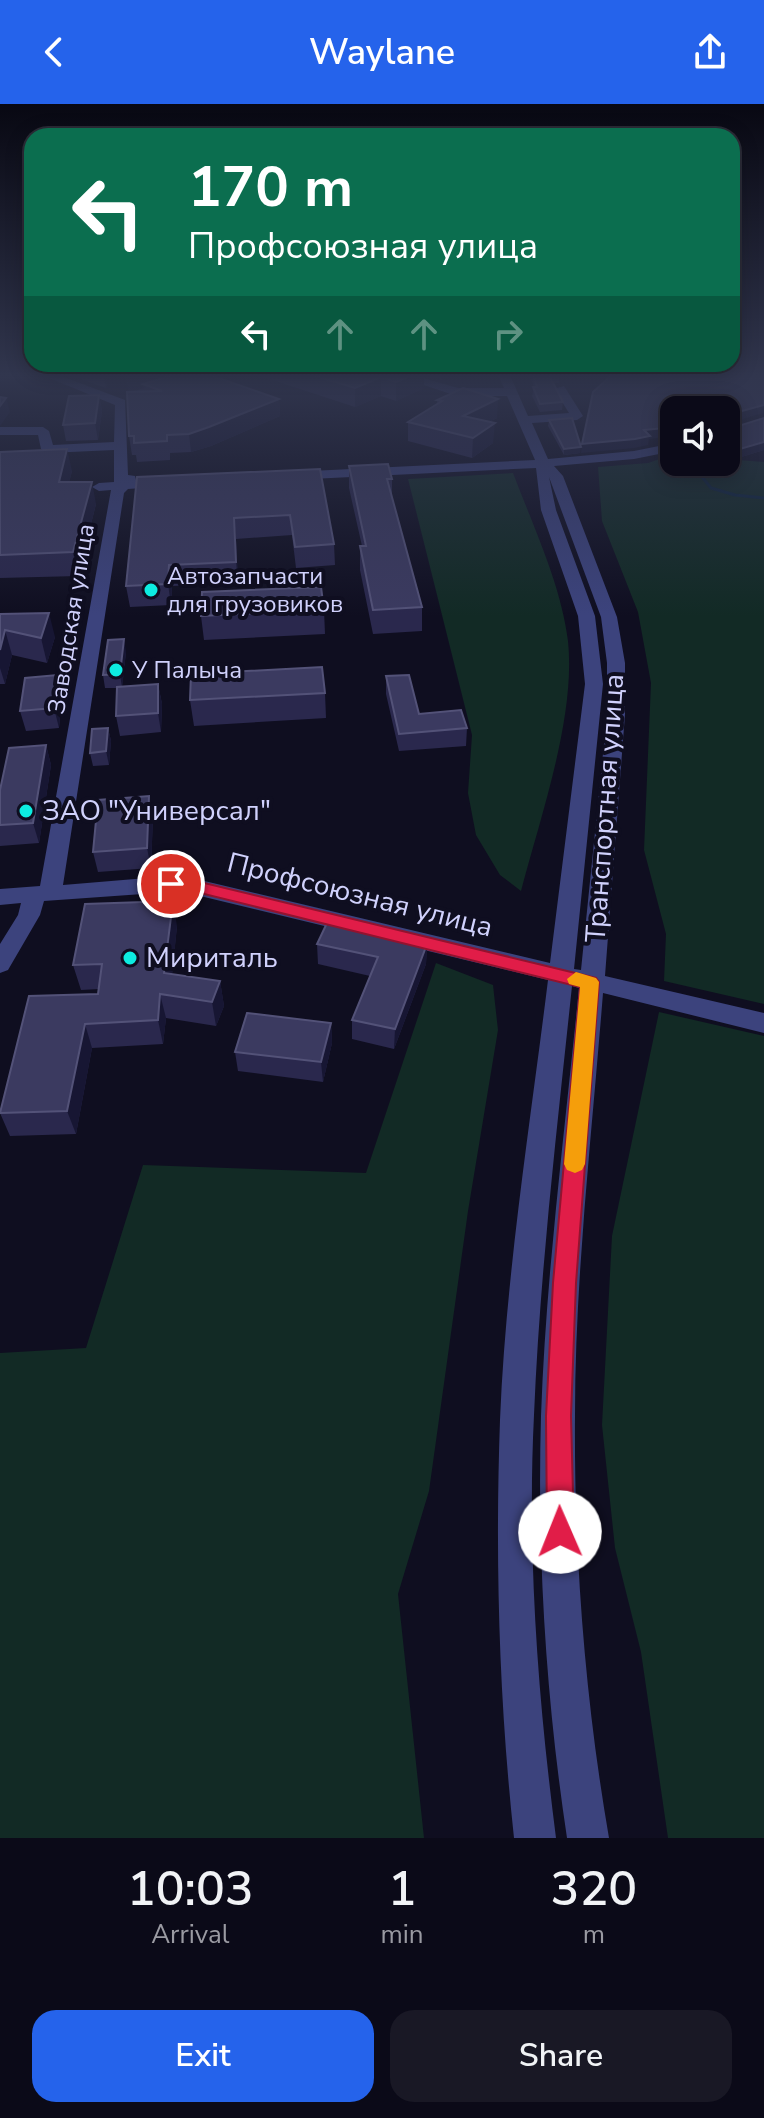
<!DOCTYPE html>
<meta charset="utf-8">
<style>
:root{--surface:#0b0a18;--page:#191825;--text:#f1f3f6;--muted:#9a9aa2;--line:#2b2b37;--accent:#2563eb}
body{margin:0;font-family:"Nunito Sans",sans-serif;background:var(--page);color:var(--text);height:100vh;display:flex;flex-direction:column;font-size:30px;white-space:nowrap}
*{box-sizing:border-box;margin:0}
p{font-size:26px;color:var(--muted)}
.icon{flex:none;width:44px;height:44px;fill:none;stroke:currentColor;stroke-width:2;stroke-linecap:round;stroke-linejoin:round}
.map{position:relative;height:1734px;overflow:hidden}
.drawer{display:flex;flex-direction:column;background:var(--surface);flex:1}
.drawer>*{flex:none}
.banner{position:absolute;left:24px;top:24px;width:716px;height:244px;border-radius:24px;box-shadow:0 4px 20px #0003,0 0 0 2px var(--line);background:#0b6e4f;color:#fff;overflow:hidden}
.controls{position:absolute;left:660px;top:292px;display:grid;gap:16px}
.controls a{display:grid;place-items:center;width:80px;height:80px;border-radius:16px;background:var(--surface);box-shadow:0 4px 20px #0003,0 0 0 2px var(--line);font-size:40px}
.pin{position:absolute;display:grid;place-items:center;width:68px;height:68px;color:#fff;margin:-34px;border:4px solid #fff;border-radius:50%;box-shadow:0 2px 8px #0007}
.me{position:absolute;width:88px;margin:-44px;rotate:359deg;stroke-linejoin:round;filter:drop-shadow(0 0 6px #0008)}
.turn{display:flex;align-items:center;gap:28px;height:168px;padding:0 32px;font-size:36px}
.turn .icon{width:104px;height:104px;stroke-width:2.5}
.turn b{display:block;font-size:56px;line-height:68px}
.lanes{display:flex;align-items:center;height:76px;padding:0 32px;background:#0003;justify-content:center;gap:40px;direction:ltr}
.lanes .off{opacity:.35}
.eta{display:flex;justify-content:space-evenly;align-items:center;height:136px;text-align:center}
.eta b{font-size:48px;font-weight:600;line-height:56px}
.button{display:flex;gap:16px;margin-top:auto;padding:16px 32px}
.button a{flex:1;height:92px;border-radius:24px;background:var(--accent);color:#fff;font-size:32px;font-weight:600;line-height:92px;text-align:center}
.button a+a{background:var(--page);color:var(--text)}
header{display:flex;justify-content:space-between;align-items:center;height:104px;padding:0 32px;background:var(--accent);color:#fff;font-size:36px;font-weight:600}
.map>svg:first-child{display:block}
.green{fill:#122a25}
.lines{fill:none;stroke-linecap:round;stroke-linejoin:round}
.stream{stroke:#0c243c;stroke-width:3}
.minor{fill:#3c437d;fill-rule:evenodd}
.wall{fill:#2a284d}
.shaded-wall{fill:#171633}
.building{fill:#3b3a60;stroke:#535278;stroke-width:2}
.route{fill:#e11d48;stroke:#92132f;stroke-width:2}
.slow{fill:#f59e0b}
.poi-dot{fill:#0dece1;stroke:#0f0e20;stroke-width:3}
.labels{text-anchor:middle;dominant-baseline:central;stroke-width:8;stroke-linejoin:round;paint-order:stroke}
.far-poi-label{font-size:24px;fill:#d0d1fc;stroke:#0f0e20;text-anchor:start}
.far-street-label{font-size:24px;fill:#d0d1fc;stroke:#0f0e20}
.street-label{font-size:28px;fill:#d0d1fc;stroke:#0f0e20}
.poi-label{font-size:28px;fill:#d0d1fc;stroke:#0f0e20;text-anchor:start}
</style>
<header><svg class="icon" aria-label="back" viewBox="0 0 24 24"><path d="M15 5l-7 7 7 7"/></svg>Waylane<svg class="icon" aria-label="share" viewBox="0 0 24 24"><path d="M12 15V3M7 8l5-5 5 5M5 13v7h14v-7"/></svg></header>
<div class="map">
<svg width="764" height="1734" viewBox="0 0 764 1734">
<rect width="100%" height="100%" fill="#0f0e20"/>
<g class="green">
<polygon points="674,350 674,358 726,358 726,355 764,358 764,900 664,877 666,830 644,746 651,579 638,508 602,417 598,363 648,359"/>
<path d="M513,369C533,422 561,480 568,537C576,613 540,714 521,787L500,771L476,731L468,689L472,631L408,375Z"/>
<polygon points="436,859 493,881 498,926 468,1107 429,1387 398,1490 424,1734 0,1734 0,1249 86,1244 143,1061 366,1069"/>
<polygon points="659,908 764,932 764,1734 668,1734 641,1548 615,1444 602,1321 612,1132"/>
</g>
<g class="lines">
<polyline class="stream" points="690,358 711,384 735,391 764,394"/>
<g class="minor">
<path d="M37,269H53L125,296L128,371L135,372L136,376L169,374L176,378L169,382L128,385L124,389L63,781L171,772L196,775L550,859L585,580L578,512L541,406L536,364L290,376L283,372L290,368L535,356L507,292H457L387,269H405L458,284H504L497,269H509L528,312L569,309L554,285L564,282L583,312L577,316L532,319L548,355L634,347L674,339V347L634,355L554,362L563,372L617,513L625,559V610L605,872L764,909V929L603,889C592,1030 575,1171 575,1312C574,1453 585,1595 609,1734H567C546,1595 537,1452 541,1312C546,1169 565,1026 579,884L572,882C557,1025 540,1167 534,1311C527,1451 538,1594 556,1734H514C499,1595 495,1456 500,1316C506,1169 530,1022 548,876L196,791L171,788L44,797L40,811L8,866L0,869V840L18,811L21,799L0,801V785L40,782L111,386L99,387L92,383L99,379L114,378V346L48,349L41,345L38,331H0V323H43L49,327L53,341L114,338L115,301ZM549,373L601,513L607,559V610L581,866L574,865L603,580L595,512L556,406Z"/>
<polygon points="597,269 617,269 611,273"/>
</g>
</g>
<g class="wall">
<polygon points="62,269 108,269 106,284"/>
<polygon points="126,269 279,295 280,312 211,342 191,348 170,349 170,356 137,358 136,351 132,351 129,332 129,288"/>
<polygon points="251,269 460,269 442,276 424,271 424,284 396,297 381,292 355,303"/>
<polygon points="529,269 559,269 559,279 553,279 563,298 562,306 540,308 532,292 534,283"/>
<polygon points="99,291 102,307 98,336 66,337 63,321"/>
<polygon points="437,296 497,314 489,318 493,339 472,354 408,337 408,318 437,300"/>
<polygon points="764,314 764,346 738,354 726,348 726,323 729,325"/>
<polygon points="549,316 580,349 564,351 548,322"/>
<polygon points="0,348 72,367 69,378 96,400 78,472 0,474"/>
<polygon points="349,362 392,375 392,395 422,503 422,527 373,530 360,466 360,442 362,442 349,384"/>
<polygon points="320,365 334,440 335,461 296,464 292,431 236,435 238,479 172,482 171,501 130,503 126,482 137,373"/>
<polygon points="324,506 325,530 204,536 201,512"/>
<polygon points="0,510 55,533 47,559 12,551 5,580 0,580"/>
<polygon points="126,548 122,583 158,580 162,600 161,628 120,632 116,612 117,584 105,584 103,571"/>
<polygon points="57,571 62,591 59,624 26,627 20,607"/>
<polygon points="386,572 419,610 467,624 466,642 399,647 386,590"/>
<polygon points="325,589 326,614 194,622 190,596"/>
<polygon points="108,624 111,637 109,661 93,662 90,649"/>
<polygon points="46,641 51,661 39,739 0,742 0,686"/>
<polygon points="153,712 151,764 98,768 93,748"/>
<polygon points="177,822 172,870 220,877 224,902 216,922 166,914 163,940 92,944 76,1030 10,1032 0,1009 98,890 99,885 81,886 73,861"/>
<polygon points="317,840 427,840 426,860 394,945 352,935 352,916 370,872 318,860"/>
<polygon points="331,919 332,939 323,978 238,967 235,948"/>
</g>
<g class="shaded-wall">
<polygon points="0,269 3,269 5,277 0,278"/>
<polygon points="103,269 108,269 106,284"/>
<polygon points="133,269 191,269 143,280 144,284 129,289 126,271"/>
<polygon points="418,269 424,269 424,284 396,297 396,278"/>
<polygon points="442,269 460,269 442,276"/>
<polygon points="381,273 381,292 355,303 355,284"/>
<polygon points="99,291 102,307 98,336 95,319"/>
<polygon points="6,294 10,308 0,322 0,302"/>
<polygon points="279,295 280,312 211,342 191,348 189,330"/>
<polygon points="498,295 497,314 462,331 463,312"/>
<polygon points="764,301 763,309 726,320 727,311"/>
<polygon points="495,319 493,339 472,354 473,334"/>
<polygon points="674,323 674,332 649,335 648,341 634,344 581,349 582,340 644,326"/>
<polygon points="764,338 764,346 738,354 740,345"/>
<polygon points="581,343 580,349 564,351 564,345"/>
<polygon points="67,345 72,367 64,401 59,378"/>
<polygon points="92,378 96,400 78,472 73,448"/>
<polygon points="234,414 236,435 238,479 236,458"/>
<polygon points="169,461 172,482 171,501 168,480"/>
<polygon points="49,509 55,533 47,559 41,534"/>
<polygon points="5,526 12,551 5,580 0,564 0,546"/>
<polygon points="124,535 126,548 122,584 120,570"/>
<polygon points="57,571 62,591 59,624 54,604"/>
<polygon points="158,580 162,600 161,628 158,609"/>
<polygon points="108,624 111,637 109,661 106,647"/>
<polygon points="46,641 51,661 39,739 33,719"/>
<polygon points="149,692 153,712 151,764 147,744"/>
<polygon points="173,797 177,822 170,893 164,869"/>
<polygon points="427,840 426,860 394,945 395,925"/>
<polygon points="220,877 224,902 216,922 212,898"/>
<polygon points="160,890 166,914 163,940 158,916"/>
<polygon points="331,919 332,939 323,978 321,958"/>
<polygon points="85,920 92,944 76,1030 67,1007"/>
</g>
<g class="building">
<polygon points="179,269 204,269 279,295 209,323 189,330 167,331 167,337 134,339 134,332 129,332 127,288 162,287 143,280"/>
<polygon points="306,269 418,269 396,278 381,273 355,284"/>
<polygon points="532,269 559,269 560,271 549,271 563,298 540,300 533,283 537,283"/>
<polygon points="614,269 764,269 764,301 727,311 726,317 726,306 674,306 674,323 644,326 650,332 635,335 582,340 593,288"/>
<polygon points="463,284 498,295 463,312 495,319 473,334 408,318 442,297 437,296"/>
<polygon points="99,291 95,319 63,321 69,292"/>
<polygon points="0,293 6,294 0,302"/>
<polygon points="572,314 581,343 564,345 549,316"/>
<polygon points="764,314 764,338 740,345 726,338 726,323 729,325"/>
<polygon points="67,345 59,378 92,378 73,448 0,451 0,348"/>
<polygon points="388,360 392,375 387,375 422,503 373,506 360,442 366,442 349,362"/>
<polygon points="320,365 334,440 295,443 290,411 234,414 236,458 169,461 168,480 126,482 137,373"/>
<polygon points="321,483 324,506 201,512 202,488"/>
<polygon points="49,509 41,534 5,526 0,546 0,510"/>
<polygon points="124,535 120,570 103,571 108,536"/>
<polygon points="322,563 325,589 190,596 191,570"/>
<polygon points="57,571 54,604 20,607 25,574"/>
<polygon points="409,571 419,610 461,606 467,624 399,630 386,572"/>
<polygon points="158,580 158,609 116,612 117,583"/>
<polygon points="108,624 106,647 90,649 92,625"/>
<polygon points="46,641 33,719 0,721 0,686 9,644"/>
<polygon points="149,692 147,744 93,748 98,696"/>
<polygon points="173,797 164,869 220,877 212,898 160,890 158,916 85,920 67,1007 0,1009 29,892 98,890 102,860 73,861 85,800"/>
<polygon points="327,819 427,840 395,925 352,916 378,853 317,840"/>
<polygon points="247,909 331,919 321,958 235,948"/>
</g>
<linearGradient id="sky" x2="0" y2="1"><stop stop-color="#080812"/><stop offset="0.53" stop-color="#31364e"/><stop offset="1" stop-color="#31364e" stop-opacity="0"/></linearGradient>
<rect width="764" height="512" fill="url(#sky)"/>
<polygon class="route" points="171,774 196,777 596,874 599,878 576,1179 571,1312 574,1428 570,1437 560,1441 551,1437 547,1428 546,1312 553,1179 580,883 196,788 165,784 162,780"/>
<polygon class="slow" points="576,868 596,874 599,878 585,1060 582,1066 575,1069 567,1066 564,1060 580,883 569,880 567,875"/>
<g class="poi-dot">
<circle cx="151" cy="486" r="8"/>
<circle cx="116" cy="566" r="8"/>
<circle cx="26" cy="707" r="8"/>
<circle cx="130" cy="854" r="8"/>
</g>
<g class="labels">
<g class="far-poi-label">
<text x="167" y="472">Автозапчасти<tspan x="167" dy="28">для грузовиков</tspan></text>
<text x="132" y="566">У Палыча</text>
</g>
<g class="far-street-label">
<text transform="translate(71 515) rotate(-81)">Заводская улица</text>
</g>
<g class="street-label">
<text transform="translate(605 704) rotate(-86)">Транспортная улица</text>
<text transform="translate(360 791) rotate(14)">Профсоюзная улица</text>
</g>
<g class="poi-label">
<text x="42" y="707">ЗАО "Универсал"</text>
<text x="146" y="854">Мириталь</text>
</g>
</g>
</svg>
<div class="controls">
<a><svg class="icon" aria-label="sound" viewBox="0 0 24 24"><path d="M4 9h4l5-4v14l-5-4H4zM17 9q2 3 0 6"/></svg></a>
</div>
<div class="pin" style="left:171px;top:780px;background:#d93025"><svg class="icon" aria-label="arrive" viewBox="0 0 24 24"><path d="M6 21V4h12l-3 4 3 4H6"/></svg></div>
<svg class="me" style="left:560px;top:1428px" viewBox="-20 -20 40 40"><circle r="19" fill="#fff"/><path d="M0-13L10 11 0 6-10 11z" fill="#e11d48"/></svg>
<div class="banner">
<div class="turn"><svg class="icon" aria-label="left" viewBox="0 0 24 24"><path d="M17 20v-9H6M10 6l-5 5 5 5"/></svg><div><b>170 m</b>Профсоюзная улица</div></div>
<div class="lanes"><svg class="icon" aria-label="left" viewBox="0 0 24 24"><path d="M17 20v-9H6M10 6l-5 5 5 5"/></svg><svg class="icon off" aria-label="ahead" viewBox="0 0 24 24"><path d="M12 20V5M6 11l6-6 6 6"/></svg><svg class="icon off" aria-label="ahead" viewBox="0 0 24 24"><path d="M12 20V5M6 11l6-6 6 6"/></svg><svg class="icon off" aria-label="right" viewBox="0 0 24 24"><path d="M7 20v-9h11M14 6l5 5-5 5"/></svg></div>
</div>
</div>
<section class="drawer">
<div class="eta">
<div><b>10:03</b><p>Arrival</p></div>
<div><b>1</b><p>min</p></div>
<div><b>320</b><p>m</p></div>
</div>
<div class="button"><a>Exit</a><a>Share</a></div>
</section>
